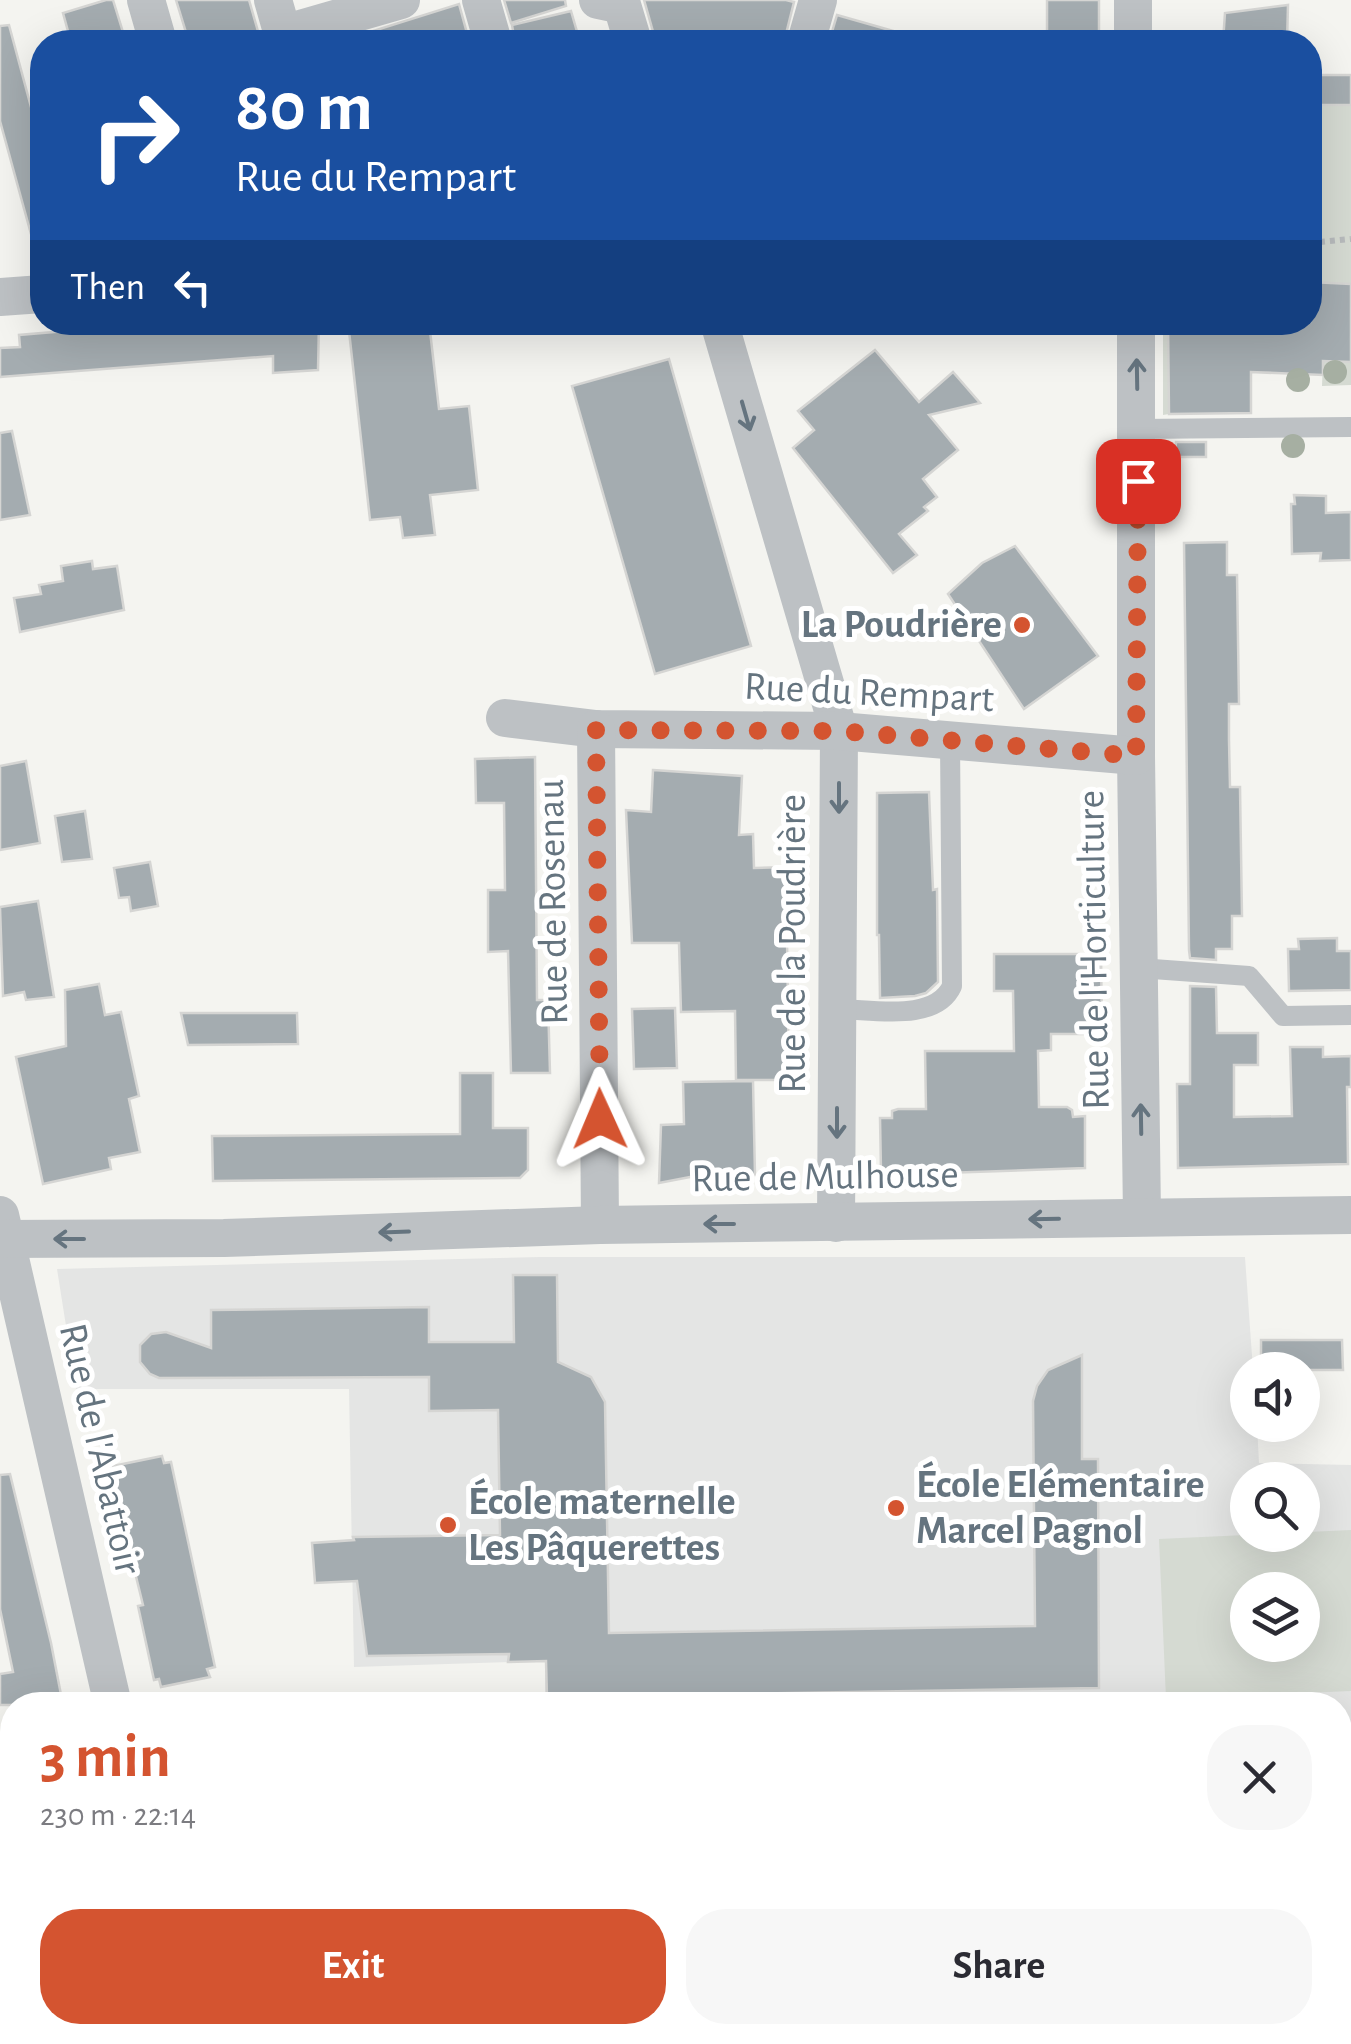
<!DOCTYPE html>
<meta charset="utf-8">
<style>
:root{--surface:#fff;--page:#f7f7f7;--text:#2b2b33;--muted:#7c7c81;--accent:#d45430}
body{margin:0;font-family:"Alegreya Sans",sans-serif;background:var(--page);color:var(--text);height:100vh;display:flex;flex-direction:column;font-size:38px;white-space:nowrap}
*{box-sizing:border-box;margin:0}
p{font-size:32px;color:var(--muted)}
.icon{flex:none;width:55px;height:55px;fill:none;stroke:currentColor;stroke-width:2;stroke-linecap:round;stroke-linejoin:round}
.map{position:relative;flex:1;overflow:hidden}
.details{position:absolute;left:0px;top:1692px;width:1352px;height:352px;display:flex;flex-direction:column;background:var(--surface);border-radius:40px 40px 0 0;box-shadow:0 10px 40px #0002}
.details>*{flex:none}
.banner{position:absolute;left:30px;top:30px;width:1292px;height:305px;border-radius:40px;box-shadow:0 10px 40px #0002;background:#1a4fa0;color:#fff;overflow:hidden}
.buttons{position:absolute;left:1230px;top:1352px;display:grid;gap:20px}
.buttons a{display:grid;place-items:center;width:90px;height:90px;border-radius:50%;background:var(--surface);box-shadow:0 10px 40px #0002;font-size:50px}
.pin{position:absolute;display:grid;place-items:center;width:85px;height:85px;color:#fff;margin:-42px;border-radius:20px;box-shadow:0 5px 15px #0006}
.me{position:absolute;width:110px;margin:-55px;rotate:359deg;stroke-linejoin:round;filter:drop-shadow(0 0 8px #0008)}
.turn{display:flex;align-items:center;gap:35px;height:210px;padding:0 40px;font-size:45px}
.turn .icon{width:130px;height:130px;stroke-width:2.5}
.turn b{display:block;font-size:70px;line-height:85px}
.then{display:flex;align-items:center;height:95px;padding:0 40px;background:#0003;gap:20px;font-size:38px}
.round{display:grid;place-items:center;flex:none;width:105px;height:105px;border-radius:40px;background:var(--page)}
.overview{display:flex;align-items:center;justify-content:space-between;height:170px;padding:0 40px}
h1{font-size:60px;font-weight:700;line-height:75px;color:var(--accent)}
.action{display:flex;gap:20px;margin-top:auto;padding:20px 40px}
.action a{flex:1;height:115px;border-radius:40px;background:var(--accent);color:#fff;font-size:40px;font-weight:700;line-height:115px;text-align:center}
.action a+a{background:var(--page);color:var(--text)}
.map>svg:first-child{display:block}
.built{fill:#e4e5e4;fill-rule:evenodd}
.green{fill:#d5dad2;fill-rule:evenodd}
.building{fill:#a4acb0;stroke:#d5d5d3;stroke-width:2.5}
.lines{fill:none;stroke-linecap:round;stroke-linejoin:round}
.path{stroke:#b7babc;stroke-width:6;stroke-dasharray:5 5;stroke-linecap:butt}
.lane{stroke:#bdc1c4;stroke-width:20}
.street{stroke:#bdc1c4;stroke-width:38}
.tree{fill:#a6afa2}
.oneway{stroke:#65747f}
.route{stroke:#d45430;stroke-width:18;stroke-dasharray:0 32.4}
.poi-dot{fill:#d45430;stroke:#fff;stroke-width:4}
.labels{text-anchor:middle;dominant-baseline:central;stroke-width:10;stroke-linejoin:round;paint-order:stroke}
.poi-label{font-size:40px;font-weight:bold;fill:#65747f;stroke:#fff;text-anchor:start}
.street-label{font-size:40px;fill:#65747f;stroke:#fff}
</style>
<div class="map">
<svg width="1351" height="2044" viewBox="0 0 1351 2044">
<rect width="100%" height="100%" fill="#f4f4f0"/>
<path class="built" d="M540,1257H1245L1253,1370H1248V1425H1257L1259,1463L1351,1465V2044H216L214,2033L1340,2032V1705H545V1661L354,1667L349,1389H76L57,1269ZM1248,1480H1302V1535H1248ZM1248,1590H1302V1645H1248Z"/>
<g class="green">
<polygon points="1310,105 1351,105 1351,284 1310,282"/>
<polygon points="1163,323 1168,323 1169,414 1163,415"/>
<polygon points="1323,361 1351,362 1351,385 1322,386"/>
<path d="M1351,1530V1691L1166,1699L1159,1539ZM1302,1590V1645H1248V1590Z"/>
</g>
<g class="building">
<polygon points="106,0 113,0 126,42 71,42 63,13"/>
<polygon points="176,0 249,0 261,42 189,42"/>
<polygon points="504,0 565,0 566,6 511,23"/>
<polygon points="644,0 786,0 794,2 784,42 656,42"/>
<rect x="1047" y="0" width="52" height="42"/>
<polygon points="459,4 468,37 452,42 358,42 357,36"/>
<polygon points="1288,5 1287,42 1223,42 1225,13"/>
<polygon points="571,11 580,42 515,42 512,25"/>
<polygon points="837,15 907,35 906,42 829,42"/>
<polygon points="9,25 42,148 42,244 34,245 0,121 0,26"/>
<rect x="1310" y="75" width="41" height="30"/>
<polygon points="1310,282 1351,284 1351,362 1323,361 1323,375 1251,372 1251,413 1169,414 1168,322 1310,322"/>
<polygon points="173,322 319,322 318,370 273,373 273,356 0,377 0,348 20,347 19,335"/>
<polygon points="348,322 429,322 439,409 469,406 478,490 430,495 435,535 403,538 400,517 370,520"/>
<polygon points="875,350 919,402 953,372 980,403 929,415 958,450 923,479 937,497 924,507 928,511 899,534 917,555 893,573 793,448 814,430 798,411"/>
<polygon points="669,359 751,646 655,674 572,386"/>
<polygon points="12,431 30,515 0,520 0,433"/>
<polygon points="1176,442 1206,442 1206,457 1175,457"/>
<polygon points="1294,495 1326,496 1326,513 1351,512 1351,560 1320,561 1321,553 1292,554 1291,504 1295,504"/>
<polygon points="1227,542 1227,575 1237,575 1239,704 1229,704 1229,740 1230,787 1240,787 1242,916 1232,916 1232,949 1216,949 1216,960 1190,958 1189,950 1184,543"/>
<polygon points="1015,546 1098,656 1024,709 948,594 982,563"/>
<polygon points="92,561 93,569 117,566 124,610 20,632 14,598 41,594 39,585 63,581 61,566"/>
<polygon points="535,757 537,1000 548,1000 550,1073 511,1073 508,951 488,952 488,890 505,890 504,803 476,803 475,759"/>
<polygon points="26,761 40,843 0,850 0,766"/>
<polygon points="653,770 742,776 739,835 753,834 754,868 786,867 789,1080 736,1080 735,1011 681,1012 679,943 632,943 626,810 651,812"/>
<polygon points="929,792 933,890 937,889 938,982 926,993 915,996 880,998 879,935 877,935 877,793"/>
<polygon points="85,811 92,859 62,862 55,816"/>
<polygon points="150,862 158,906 131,911 129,897 119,898 114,868"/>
<polygon points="38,901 54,997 26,1000 24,992 3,996 0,907"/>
<polygon points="1337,938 1337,951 1351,951 1351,990 1289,991 1288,949 1299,949 1298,939"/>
<polygon points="994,954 1101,954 1102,1034 1051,1034 1051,1050 1038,1051 1039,1107 1067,1107 1072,1110 1073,1117 1085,1116 1085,1168 944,1173 944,1170 881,1171 880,1118 892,1118 892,1111 898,1109 926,1109 925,1051 1014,1051 1013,991 994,991"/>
<polygon points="99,984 105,1015 121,1012 139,1096 129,1099 140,1152 109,1158 111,1169 43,1184 16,1057 66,1046 65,990"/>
<polygon points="1190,986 1216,987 1217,1033 1258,1033 1258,1065 1234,1065 1234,1117 1292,1116 1290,1047 1323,1047 1323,1057 1351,1056 1351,1087 1347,1087 1348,1164 1178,1168 1177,1084 1190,1084"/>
<polygon points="675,1008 677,1068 634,1069 632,1009"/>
<polygon points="181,1013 297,1013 298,1044 188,1045"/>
<polygon points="460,1073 493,1073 493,1128 528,1128 528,1170 520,1178 213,1181 212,1136 460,1134"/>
<polygon points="753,1081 755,1175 690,1177 659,1183 661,1125 684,1124 683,1082"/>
<polygon points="513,1275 557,1275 558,1362 591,1377 605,1402 609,1633 1035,1626 1033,1401 1037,1386 1048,1370 1082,1355 1082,1459 1098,1459 1099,1688 547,1697 546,1661 508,1662 509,1654 367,1656 357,1581 315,1583 312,1543 354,1540 353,1537 500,1535 498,1410 429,1411 429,1377 159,1378 150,1374 140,1362 140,1345 151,1334 166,1332 211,1348 211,1310 429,1307 429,1342 514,1342"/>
<polygon points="1261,1340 1342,1340 1343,1370 1261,1370"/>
<polygon points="162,1456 164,1463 171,1462 215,1667 207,1669 210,1677 161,1687 159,1679 154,1680 138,1606 143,1605 129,1548 125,1550 110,1476 115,1475 113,1466"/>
<polygon points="10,1474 51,1643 63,1705 0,1705 0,1674 13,1672 0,1609 0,1475"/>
</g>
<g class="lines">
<polyline class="path" points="1310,243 1351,239"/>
<g class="lane">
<polyline points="1138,429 1351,427"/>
<polyline points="1139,968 1249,976 1283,1016 1351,1015"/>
<path d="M837,1009C872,1009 935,1023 952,986L950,740"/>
<polyline points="278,2032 278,2044"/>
<polyline points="636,2032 636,2044"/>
</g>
<g class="street">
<polyline points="146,0 158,42"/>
<polyline points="273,0 285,42"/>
<polyline points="481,0 493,42"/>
<polyline points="598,0 622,5 633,42"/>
<polyline points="1133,0 1133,42"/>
<polyline points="283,34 401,0"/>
<polyline points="806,42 818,0"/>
<polyline points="0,297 42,294"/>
<polyline points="719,322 839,731 836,1223"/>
<polyline points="1136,322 1136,756 1142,1217"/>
<polyline points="505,718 596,729 839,731 1136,756"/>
<polyline points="596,729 600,1225"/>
<polyline points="0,1215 113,1705"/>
<polyline points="0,1239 224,1238 600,1225 1351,1215"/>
<polyline points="0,1855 12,1852"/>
<polyline points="167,2032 169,2044"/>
</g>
</g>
<g class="tree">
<circle cx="1335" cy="372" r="12"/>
<circle cx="1298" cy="380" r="12"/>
<circle cx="1293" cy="446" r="12"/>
</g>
<defs><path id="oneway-shaft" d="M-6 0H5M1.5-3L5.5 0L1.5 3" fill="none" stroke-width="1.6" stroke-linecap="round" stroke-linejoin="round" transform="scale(2.5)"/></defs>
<g class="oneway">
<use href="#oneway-shaft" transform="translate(1137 374) rotate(-91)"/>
<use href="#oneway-shaft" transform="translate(746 416) rotate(74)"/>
<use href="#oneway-shaft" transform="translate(839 798) rotate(90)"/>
<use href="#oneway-shaft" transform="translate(1141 1119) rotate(-91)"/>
<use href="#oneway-shaft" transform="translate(837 1123) rotate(90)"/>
<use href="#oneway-shaft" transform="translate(1044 1219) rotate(179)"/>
<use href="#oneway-shaft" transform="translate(719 1224) rotate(180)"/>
<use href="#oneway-shaft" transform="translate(394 1232) rotate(178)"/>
<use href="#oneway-shaft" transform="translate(69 1239) rotate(180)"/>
</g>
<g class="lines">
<polyline class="route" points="600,1119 596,730 839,731 1136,756 1138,481"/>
</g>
<g class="poi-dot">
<circle cx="1022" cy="625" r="10"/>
<circle cx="896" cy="1508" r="10"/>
<circle cx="448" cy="1525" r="10"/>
</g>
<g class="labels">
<g class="poi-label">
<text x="1002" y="625" text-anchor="end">La Poudrière</text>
<text x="916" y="1485">École Elémentaire<tspan x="916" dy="46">Marcel Pagnol</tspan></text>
<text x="468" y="1502">École maternelle<tspan x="468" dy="46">Les Pâquerettes</tspan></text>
</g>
<g class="street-label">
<text transform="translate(869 693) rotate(3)">Rue du Rempart</text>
<text transform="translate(553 902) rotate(-91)">Rue de Rosenau</text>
<text transform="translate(793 944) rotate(-90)">Rue de la Poudrière</text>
<text transform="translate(1094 950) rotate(-91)">Rue de l'Horticulture</text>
<text transform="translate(825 1177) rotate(-1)">Rue de Mulhouse</text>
<text transform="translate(100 1449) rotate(77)">Rue de l'Abattoir</text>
</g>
</g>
</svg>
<div class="buttons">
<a><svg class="icon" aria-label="sound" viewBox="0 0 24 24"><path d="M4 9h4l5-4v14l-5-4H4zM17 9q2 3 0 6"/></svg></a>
<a><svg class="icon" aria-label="search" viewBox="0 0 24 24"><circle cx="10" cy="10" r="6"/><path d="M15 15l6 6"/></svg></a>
<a><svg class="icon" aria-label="layers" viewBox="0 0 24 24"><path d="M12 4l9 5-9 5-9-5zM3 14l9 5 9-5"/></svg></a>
</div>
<div class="pin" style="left:1138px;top:481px;background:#d93025"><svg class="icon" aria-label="arrive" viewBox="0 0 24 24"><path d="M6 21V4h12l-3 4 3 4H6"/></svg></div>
<svg class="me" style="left:600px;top:1119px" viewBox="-20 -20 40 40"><path d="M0-17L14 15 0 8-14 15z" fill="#d45430" stroke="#fff" stroke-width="4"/></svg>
<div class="banner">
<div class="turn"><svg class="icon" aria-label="right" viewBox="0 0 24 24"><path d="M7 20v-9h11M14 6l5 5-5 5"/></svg><div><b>80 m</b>Rue du Rempart</div></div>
<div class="then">Then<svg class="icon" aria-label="left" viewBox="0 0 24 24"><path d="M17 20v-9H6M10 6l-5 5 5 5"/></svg></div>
</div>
<section class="details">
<div class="overview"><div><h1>3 min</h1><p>230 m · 22:14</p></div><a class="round"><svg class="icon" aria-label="close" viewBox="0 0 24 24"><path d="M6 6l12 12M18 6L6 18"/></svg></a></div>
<div class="action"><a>Exit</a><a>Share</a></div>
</section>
</div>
